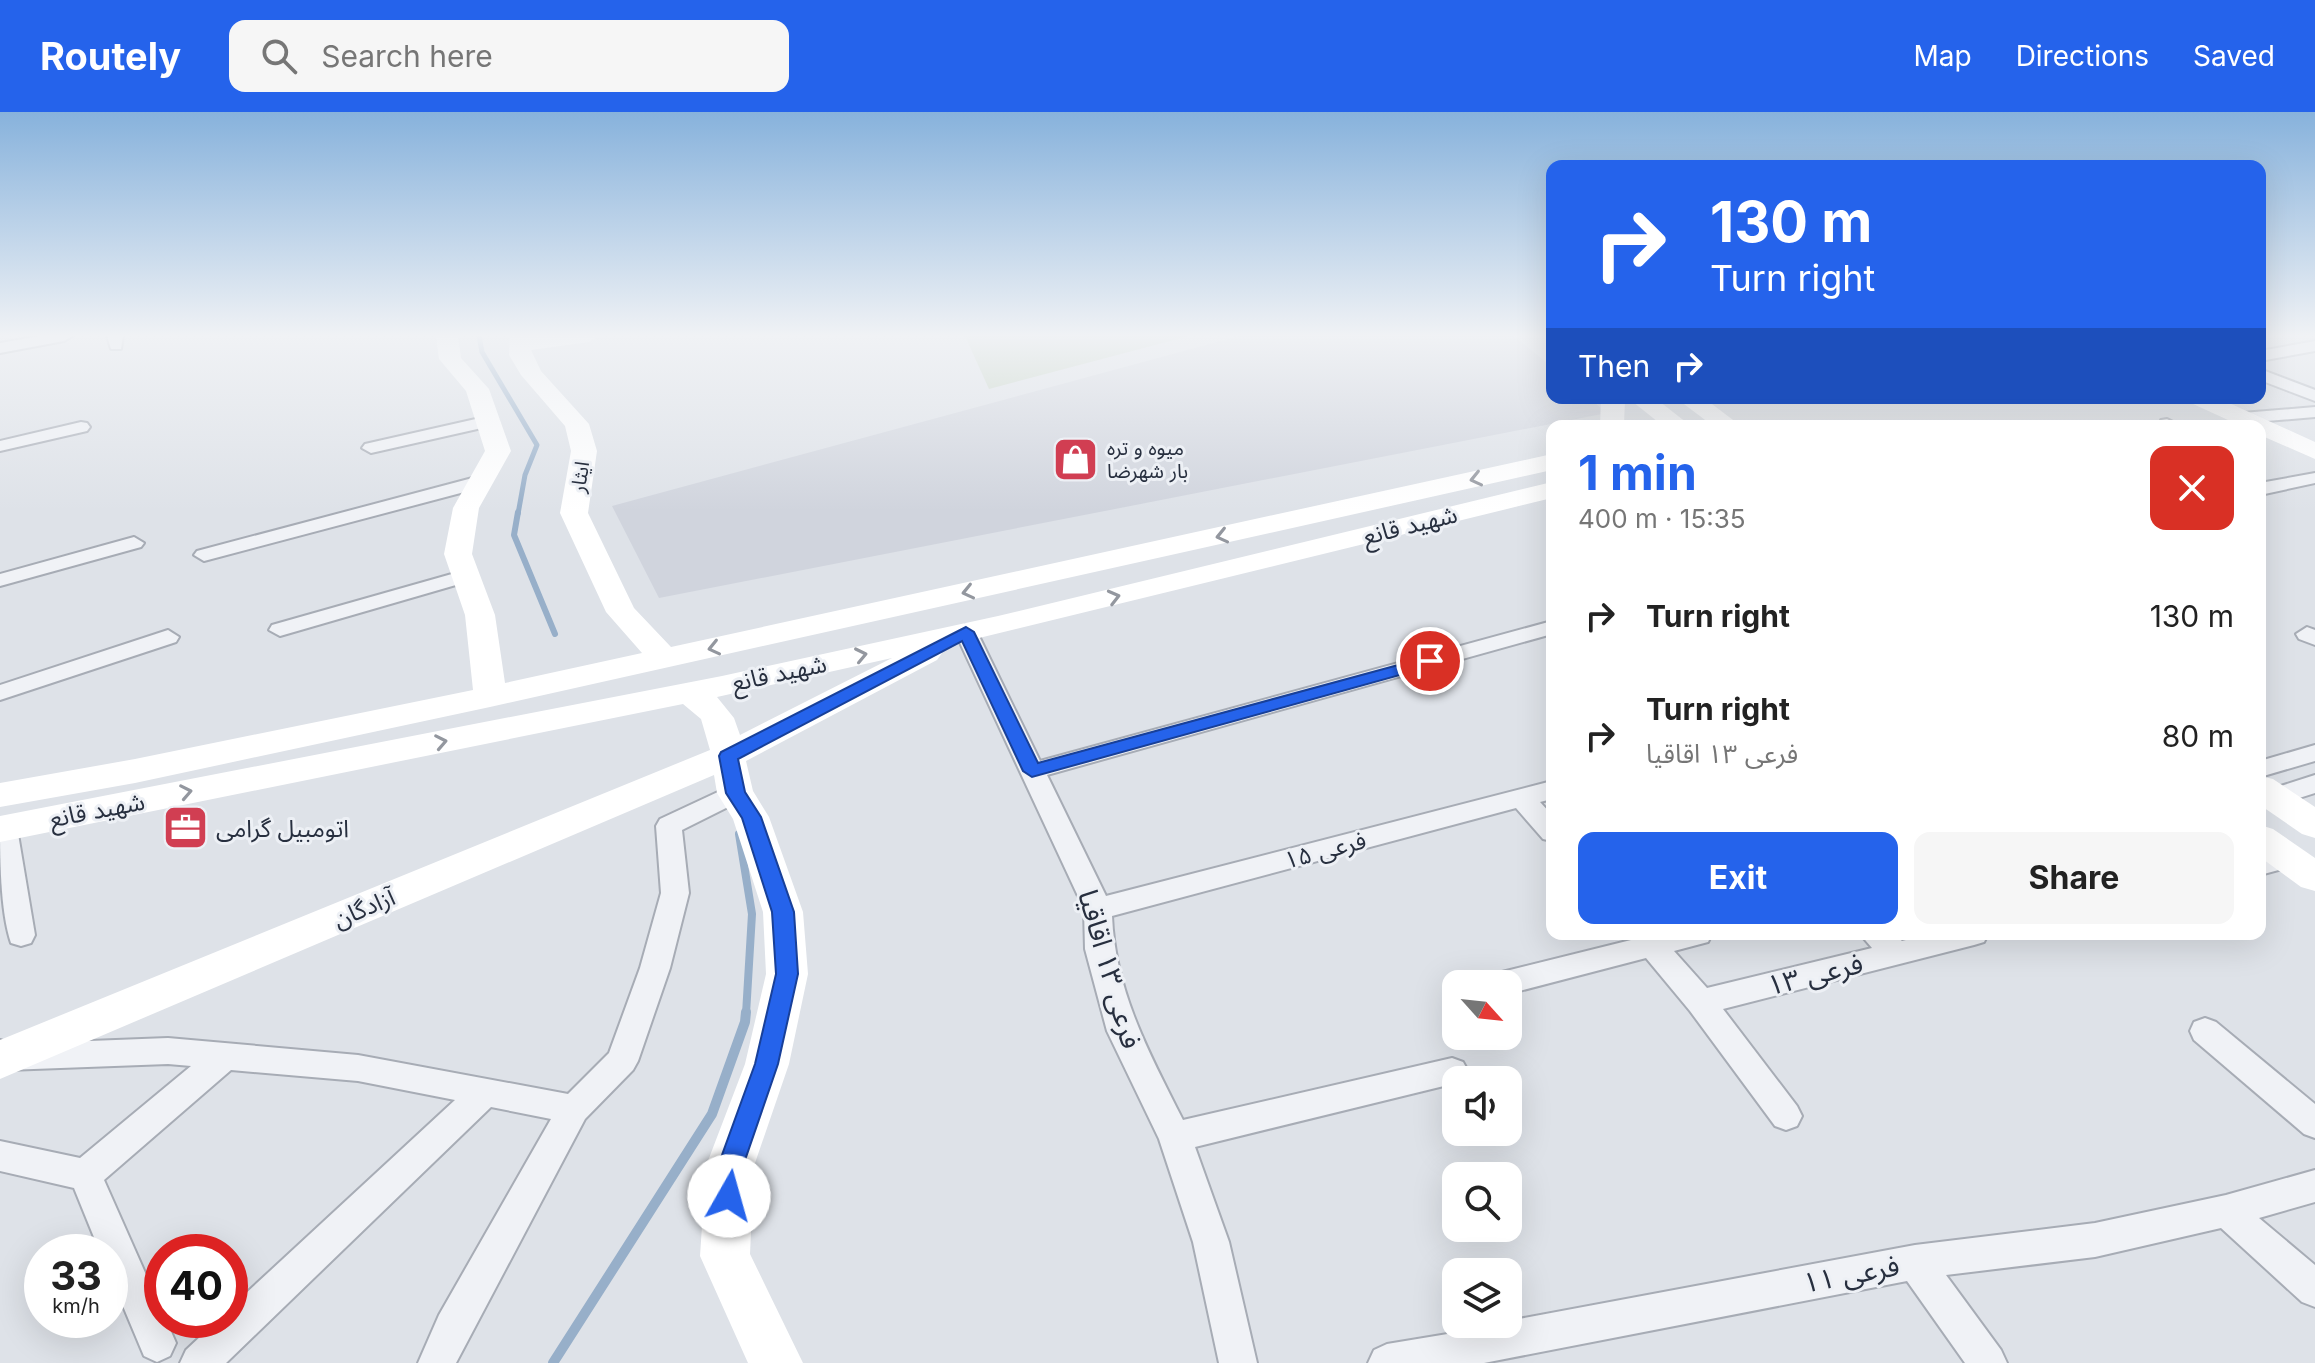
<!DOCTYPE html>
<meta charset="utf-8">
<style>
:root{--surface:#fff;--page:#f6f6f6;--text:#222;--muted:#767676;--accent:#2563eb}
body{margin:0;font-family:Inter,"Noto Sans Arabic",sans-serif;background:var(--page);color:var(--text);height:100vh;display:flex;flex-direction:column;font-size:30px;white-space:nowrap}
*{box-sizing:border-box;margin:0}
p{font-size:26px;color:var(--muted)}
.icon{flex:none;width:44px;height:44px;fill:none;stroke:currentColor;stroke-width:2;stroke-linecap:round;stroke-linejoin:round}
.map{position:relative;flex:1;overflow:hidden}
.drawer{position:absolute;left:1546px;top:308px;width:720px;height:520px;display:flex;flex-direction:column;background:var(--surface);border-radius:16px;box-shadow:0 8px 32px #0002}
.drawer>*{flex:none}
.hud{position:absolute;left:1546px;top:48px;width:720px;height:244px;border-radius:16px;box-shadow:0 8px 32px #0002;background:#2563eb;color:#fff;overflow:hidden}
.needle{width:52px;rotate:117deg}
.fabs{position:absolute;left:1442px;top:858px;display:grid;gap:16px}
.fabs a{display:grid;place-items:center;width:80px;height:80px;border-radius:16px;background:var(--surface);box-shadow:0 8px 32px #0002;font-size:40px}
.speed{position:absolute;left:24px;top:1122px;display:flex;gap:16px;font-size:40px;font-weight:700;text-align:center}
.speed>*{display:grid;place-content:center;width:104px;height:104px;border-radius:50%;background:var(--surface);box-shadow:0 8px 32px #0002;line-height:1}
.speed small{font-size:20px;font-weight:400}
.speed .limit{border:12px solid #d22;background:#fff;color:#111}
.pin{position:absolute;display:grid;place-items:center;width:68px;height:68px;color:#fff;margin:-34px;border:4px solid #fff;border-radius:50%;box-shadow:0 2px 8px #0007}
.me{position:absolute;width:88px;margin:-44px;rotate:7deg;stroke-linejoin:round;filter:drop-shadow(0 0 6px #0008)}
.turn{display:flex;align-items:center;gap:28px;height:168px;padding:0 32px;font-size:36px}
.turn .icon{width:104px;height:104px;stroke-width:2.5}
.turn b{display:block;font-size:56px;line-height:68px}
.then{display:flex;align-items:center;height:76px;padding:0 32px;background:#0003;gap:16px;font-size:30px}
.round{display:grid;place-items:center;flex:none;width:84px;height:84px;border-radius:16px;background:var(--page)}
.head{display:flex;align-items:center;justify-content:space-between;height:136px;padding:0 32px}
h1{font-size:48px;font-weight:700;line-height:60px;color:var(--accent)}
.action{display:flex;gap:16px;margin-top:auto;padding:16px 32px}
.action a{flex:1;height:92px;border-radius:16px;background:var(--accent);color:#fff;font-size:32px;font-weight:700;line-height:92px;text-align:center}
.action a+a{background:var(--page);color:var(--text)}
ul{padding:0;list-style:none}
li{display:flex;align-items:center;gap:24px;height:120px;padding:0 32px}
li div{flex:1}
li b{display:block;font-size:30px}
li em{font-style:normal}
header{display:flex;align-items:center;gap:48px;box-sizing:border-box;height:112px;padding:0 40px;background:var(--accent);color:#fff}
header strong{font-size:38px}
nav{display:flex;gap:44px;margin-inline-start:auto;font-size:28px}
.search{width:560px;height:72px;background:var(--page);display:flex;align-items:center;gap:20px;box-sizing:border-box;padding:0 28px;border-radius:16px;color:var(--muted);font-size:30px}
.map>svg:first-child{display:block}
.built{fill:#d0d4dd}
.green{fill:#c3d2bf}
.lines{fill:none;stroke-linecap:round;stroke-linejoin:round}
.stream-far3{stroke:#97afc9;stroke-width:5}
.stream-far2{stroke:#97afc9;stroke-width:6}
.stream-far1{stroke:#97afc9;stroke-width:8}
.stream{stroke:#97afc9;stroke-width:10}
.street-casing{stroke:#a7acb5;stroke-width:4}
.street{fill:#f0f2f6;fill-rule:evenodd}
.secondary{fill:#fff;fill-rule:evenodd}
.oneway{stroke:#93979f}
.route{fill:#2563eb;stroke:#184099;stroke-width:2}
.labels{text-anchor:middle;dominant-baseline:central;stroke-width:6;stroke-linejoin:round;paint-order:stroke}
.far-poi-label{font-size:20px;fill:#272f3f;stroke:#edf0f5;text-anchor:start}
.far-street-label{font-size:20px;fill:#272f3f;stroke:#edf0f5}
.street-label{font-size:24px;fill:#272f3f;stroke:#edf0f5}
.poi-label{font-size:24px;fill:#272f3f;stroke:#edf0f5;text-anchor:start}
.near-street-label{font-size:28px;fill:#272f3f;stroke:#edf0f5}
</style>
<header>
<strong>Routely</strong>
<div class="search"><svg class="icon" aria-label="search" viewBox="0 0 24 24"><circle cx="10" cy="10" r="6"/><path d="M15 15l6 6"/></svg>Search here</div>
<nav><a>Map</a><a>Directions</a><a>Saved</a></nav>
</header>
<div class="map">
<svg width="2315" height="1251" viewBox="0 0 2315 1251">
<rect width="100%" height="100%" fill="#dee2e8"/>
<polygon class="built" points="1239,224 1514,224 1552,255 1552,286 1589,286 1607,301 659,486 612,394"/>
<polygon class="green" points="965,224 1189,224 989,277"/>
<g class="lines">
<polyline class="stream-far3" points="479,224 482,240 537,333 525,363 518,402"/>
<polyline class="stream-far2" points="518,400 514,423 555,522"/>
<polyline class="stream-far1" points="739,722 752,802 746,902"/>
<polyline class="stream" points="553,1251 712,1002 745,910 746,900"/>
<defs>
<g id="street">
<polygon points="40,224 72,224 64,229 0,241 0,231"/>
<polygon points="107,224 123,224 121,237 111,237"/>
<polygon points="2315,229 2315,239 2260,249 2260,239"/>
<polygon points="2260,257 2315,278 2315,289 2260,268"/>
<polygon points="2315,295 2315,305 2242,311 2234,306 2242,301"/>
<polygon points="489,304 495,305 498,309 495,313 371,341 362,336 365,332"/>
<polygon points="2167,307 2181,314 2160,314 2161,308"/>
<polygon points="81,310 87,311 90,315 87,319 0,339 0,329"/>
<polygon points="2315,361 2315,371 2260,383 2260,371"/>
<polygon points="480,364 487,366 489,370 487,374 204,449 194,443 197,439"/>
<polygon points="134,425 144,431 141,435 0,474 0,462"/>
<polygon points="466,458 473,460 476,464 473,468 280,524 269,518 272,513"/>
<path d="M1552,509V522L1047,663L1106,784L1552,669V687L1540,690L1552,703V729L1543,727L1516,696L1112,804C1115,879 1150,943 1183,1008L1452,946L1463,950L1468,959L1463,968H1456L1452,972L1195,1035L1229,1130L1257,1251H1219L1193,1130L1159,1027L1107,919L1085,837L1084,797L955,520L966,513L977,520L1040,649Z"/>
<polygon points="2307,515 2315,518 2315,533 2299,527 2296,522"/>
<polygon points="168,518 179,525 176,530 0,588 0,573"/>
<polygon points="2315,633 2315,649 2260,665 2260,649"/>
<polygon points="2315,663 2315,681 2274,694 2265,691 2261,685 2265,679"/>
<polygon points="735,672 744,675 748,681 744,687 682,718 689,781 670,856 638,949 633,958 585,1007 456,1251 418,1251 439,1203 551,1007 491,995 226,1251 180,1251 186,1238 218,1208 230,1208 230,1196 455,988 358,969 231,958 104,1068 162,1199 162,1208 166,1208 176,1231 170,1244 157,1250 144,1244 110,1163 110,1140 100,1140 74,1076 0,1059 0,1029 80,1046 191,954 168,952 7,958 0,956 0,928 11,932 168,926 358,943 568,982 609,941 640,856 661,781 656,714 660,707"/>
<path d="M4,707L13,709L17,716L35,823L31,831L21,834L11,831C0,799 0,743 0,708Z"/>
<polygon points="2288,736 2297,739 2301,746 2297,753 2260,763 2260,743"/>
<polygon points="1628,822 1712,822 1708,830 1674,839 1707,876 1872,836 1860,822 1894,822 1902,829 1929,822 1988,822 1984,830 1974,833 1723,897 1797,994 1802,1004 1797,1014 1786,1018 1775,1014 1690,899 1646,846 1508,882 1508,872 1487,872 1492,864 1502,860 1631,828"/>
<polygon points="2205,906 2216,910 2315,992 2315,1026 2304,1022 2194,928 2190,919 2194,910"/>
<polygon points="2315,1058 2315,1090 2259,1106 2315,1153 2315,1195 2302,1190 2221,1116 2095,1145 1946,1163 2001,1238 2007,1251 1965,1251 1907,1169 1484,1251 1368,1251 1374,1238 1387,1232 1508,1212 1508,1209 1915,1133 2095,1111 2226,1083"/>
</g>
</defs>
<use href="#street" class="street-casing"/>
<use href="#street" class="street"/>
<g class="secondary">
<polygon points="436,224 458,224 461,246 489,277 511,339 479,396 472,442 495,503 505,571 642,541 606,500 560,401 571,339 565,314 521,263 509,243 510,224 600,224 589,230 531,238 541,259 589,312 597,339 588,401 634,496 671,535 1552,342 1552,358 490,595 135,671 0,695 0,671 135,647 473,578 465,503 444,442 453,396 485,339 466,279 439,247"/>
<polygon points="1601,286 1625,286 1624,314 1600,314"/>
<polygon points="1628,286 1655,286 1691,314 1663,314"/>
<polygon points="1676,286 1704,286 1741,314 1713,314"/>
<polygon points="2187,286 2218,286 2315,330 2315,347 2260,323 2260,314 2241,314 2191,291"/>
<path d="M1552,370V386L938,536L942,541L937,548L746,649L753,679L769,705L803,800L808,862L789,952L754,1054L750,1142L803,1251H748L700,1144L706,1054L745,952L766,862L763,800L733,707L717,681L714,663L0,967V928L710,638L701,607L683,592L0,730V704L722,564L998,504ZM892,546L740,623L734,606L717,585Z"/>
<polygon points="2260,664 2273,667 2315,695 2315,726 2302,722 2260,693"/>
<polygon points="2260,713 2273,717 2315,746 2315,779 2301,775 2260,745"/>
</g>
</g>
<defs><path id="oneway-chevron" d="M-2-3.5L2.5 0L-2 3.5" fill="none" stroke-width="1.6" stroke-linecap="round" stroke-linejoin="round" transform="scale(2)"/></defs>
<g class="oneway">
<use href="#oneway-chevron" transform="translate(1476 367) rotate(167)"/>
<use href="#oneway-chevron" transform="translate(1222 424) rotate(167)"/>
<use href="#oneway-chevron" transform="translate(968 480) rotate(167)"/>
<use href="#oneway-chevron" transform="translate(1114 485) rotate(-14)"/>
<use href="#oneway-chevron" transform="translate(714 536) rotate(167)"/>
<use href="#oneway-chevron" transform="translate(861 543) rotate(-12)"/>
<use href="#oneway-chevron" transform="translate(441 630) rotate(-11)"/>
<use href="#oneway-chevron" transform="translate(186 680) rotate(-11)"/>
</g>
<linearGradient id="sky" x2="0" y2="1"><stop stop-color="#87b2dc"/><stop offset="0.56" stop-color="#f0f2f5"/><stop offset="1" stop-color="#f0f2f5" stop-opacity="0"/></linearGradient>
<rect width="2315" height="399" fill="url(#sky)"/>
<polygon class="route" points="966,515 974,520 1038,651 1424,546 1430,544 1438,549 1436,553 1032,665 1023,659 962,529 738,647 745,680 761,705 794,800 798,862 778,952 743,1054 742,1084 738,1093 729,1096 719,1093 716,1084 718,1054 755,952 776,862 772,800 742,706 726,681 719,644 721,640"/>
<defs>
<symbol id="shop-square" viewBox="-11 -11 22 22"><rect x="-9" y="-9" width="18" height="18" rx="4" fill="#d13e52" stroke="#edf0f5"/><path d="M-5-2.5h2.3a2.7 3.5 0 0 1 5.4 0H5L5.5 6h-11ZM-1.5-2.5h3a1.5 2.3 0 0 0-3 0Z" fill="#fff"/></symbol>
<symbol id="office-square" viewBox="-11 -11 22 22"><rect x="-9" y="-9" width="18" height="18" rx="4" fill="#d13e52" stroke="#edf0f5"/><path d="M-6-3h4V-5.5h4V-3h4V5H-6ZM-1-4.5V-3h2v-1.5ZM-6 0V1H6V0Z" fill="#fff"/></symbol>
</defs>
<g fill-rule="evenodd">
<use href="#shop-square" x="1050" y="322" width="51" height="51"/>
<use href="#office-square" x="160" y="690" width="51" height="51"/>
</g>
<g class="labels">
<g class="far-poi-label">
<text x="1107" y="336">میوه و تره<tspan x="1107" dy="23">بار شهرضا</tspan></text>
</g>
<g class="far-street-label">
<text transform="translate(580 365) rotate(-81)">ایثار</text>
</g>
<g class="street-label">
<text transform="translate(1410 413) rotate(-14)">شهید قانع</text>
<text transform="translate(779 561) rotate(-12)">شهید قانع</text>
<text transform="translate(97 698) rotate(-11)">شهید قانع</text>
<text transform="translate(1325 738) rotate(-15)">فرعی ۱۵</text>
<text transform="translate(364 796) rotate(-23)">آزادگان</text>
</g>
<g class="poi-label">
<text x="216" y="716">اتومبیل گرامی</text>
</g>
<g class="near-street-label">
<text transform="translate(1110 857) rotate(74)">فرعی ۱۳ اقاقیا</text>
<text transform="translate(1815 862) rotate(-14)">فرعی ۱۳</text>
<text transform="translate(1851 1162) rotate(-11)">فرعی ۱۱</text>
</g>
</g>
</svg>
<div class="fabs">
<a><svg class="needle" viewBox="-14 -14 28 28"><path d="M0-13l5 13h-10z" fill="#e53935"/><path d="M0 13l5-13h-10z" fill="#767676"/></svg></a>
<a><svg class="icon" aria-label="sound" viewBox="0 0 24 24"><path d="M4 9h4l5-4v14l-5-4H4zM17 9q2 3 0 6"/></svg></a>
<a><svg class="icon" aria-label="search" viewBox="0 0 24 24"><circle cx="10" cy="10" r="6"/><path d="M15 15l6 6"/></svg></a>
<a><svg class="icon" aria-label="layers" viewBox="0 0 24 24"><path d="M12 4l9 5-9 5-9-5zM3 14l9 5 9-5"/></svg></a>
</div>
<div class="speed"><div>33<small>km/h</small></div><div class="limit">40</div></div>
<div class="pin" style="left:1430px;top:549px;background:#d93025"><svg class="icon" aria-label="arrive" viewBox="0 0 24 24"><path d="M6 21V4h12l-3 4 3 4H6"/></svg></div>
<svg class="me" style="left:729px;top:1084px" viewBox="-20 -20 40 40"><circle r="19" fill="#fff"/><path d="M0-13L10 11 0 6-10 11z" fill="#2563eb"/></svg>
<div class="hud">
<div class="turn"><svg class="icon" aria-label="right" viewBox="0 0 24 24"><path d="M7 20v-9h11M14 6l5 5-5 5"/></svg><div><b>130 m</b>Turn right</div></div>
<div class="then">Then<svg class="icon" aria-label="right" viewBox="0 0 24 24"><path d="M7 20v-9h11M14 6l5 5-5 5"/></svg></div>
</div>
<section class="drawer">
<div class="head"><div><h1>1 min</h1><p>400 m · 15:35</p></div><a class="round" style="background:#d93025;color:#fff"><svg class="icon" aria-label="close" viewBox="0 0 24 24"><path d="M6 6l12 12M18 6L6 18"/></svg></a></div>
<ul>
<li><svg class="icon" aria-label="right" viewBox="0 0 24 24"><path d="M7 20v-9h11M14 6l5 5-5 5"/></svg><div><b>Turn right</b></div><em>130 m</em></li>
<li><svg class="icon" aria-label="right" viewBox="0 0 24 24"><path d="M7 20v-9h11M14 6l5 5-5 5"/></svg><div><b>Turn right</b><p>فرعی ۱۳ اقاقیا</p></div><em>80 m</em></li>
</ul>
<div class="action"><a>Exit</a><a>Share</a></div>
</section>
</div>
